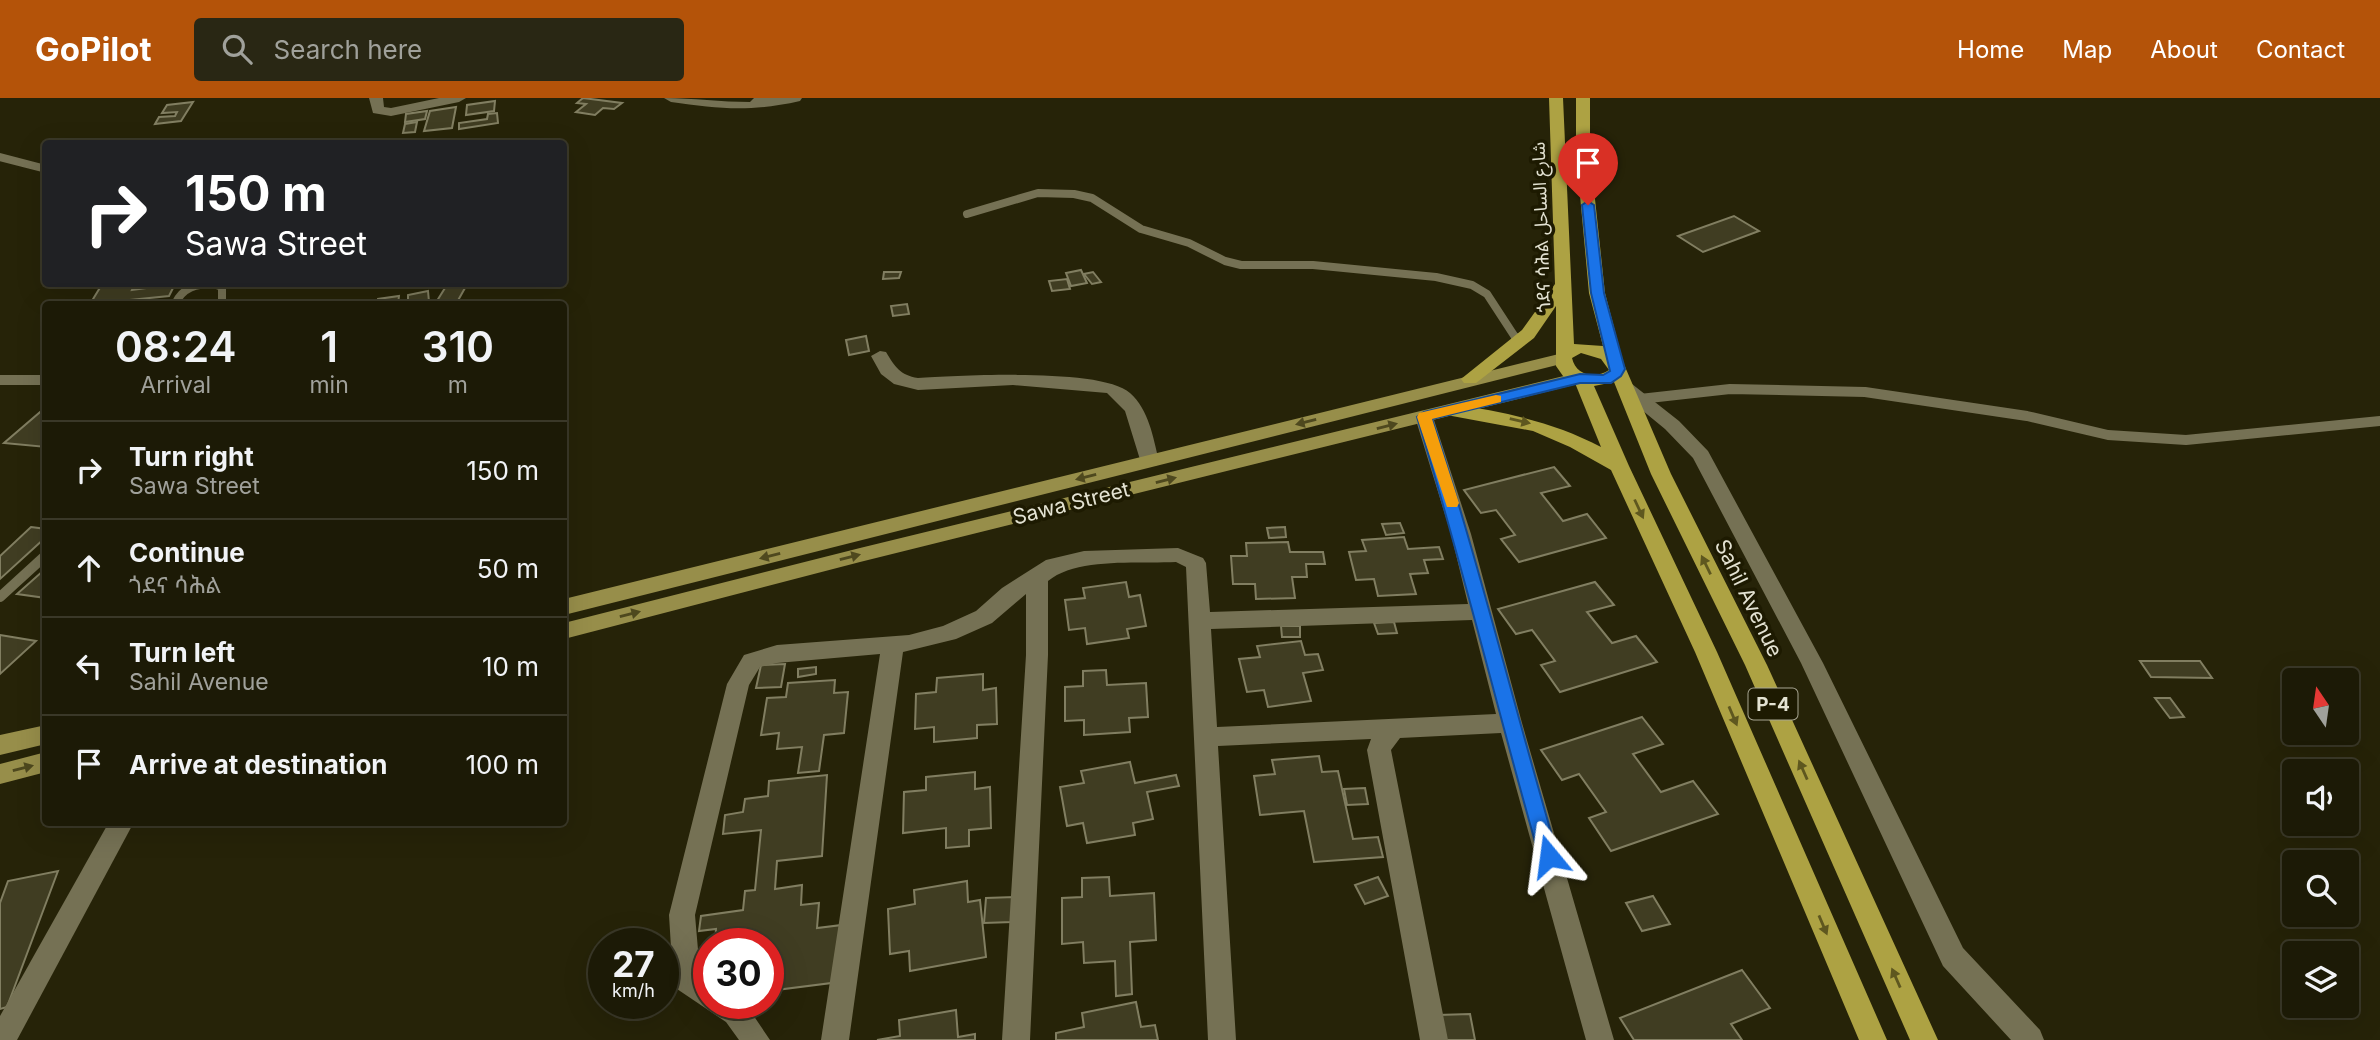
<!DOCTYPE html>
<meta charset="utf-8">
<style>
:root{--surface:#1c1a06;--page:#292714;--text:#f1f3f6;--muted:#a0a19b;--line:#3a3828;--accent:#b45309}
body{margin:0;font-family:Inter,"Noto Sans Arabic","Noto Sans Ethiopic",sans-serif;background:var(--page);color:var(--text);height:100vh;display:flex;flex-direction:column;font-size:26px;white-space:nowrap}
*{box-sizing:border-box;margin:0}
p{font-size:23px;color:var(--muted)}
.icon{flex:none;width:38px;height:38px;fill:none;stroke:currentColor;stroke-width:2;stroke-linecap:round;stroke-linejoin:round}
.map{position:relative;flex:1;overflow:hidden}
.drawer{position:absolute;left:42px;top:203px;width:525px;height:525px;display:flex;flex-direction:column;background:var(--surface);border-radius:7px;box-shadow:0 7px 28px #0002,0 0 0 2px var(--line)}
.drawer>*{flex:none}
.guide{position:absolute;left:42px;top:42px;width:525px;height:147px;border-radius:7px;box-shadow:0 7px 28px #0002,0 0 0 2px var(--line);background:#202124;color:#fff;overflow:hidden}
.needle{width:46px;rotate:347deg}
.controls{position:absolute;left:2282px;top:570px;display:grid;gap:14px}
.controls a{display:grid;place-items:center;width:77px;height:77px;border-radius:7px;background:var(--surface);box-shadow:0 7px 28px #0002,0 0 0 2px var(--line);font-size:35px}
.speed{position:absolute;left:588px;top:830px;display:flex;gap:14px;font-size:35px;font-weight:700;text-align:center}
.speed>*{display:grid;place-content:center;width:91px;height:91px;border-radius:50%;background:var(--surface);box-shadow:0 7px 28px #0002,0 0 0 2px var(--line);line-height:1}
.speed small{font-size:18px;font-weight:400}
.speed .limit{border:10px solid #d22;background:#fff;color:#111}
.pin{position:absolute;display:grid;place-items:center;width:60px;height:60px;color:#fff;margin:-72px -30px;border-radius:50% 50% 50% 0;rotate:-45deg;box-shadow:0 0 7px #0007}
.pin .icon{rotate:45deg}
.me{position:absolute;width:77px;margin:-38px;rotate:344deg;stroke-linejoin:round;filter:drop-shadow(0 0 5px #0008)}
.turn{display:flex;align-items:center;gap:24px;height:147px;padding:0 28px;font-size:32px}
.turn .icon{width:91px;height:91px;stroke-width:2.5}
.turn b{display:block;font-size:49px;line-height:60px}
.eta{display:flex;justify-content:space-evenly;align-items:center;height:119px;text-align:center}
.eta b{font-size:42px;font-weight:600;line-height:49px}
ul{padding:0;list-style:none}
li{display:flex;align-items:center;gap:21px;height:98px;padding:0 28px;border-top:2px solid var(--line)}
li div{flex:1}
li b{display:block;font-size:26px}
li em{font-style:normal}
header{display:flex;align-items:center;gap:42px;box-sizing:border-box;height:98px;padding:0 35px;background:var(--accent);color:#fff}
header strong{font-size:33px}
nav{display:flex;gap:38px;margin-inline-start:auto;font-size:24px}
.search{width:490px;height:63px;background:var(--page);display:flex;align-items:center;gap:18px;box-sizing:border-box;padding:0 24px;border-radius:7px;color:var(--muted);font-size:26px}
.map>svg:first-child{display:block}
.building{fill:#403d22;stroke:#817e61;stroke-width:2}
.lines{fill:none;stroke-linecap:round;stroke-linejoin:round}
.lane-far1{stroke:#757154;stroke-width:8}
.lane{stroke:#757154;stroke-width:10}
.street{fill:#757154;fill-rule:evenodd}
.primary{fill:#978e4a;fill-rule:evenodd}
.highway{fill:#ada243;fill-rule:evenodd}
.oneway{fill:#5e571f}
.oneway2{fill:#4e481e}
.route{fill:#1a73e8;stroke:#114b97;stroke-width:2}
.slow{fill:#f59e0b}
.labels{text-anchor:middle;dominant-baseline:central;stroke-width:7;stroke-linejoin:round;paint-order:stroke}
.far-street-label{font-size:18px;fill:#e3e2d2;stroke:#1d1a01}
.shield{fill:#1d1a01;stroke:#a8a693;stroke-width:2}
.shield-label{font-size:19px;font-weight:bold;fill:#e3e2d2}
.street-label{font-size:21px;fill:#e3e2d2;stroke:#1d1a01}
</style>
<header>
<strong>GoPilot</strong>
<div class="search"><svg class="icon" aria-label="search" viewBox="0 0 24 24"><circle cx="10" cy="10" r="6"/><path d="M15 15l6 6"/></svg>Search here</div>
<nav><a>Home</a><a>Map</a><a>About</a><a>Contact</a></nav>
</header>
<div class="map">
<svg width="2380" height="942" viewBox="0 0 2380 942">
<rect width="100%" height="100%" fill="#262308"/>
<g class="building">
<polygon points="583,0 622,5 614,11 603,10 595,17 576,14 586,6 577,5"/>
<polygon points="495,3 494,13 466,17 467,7"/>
<polygon points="193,4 181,23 155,26 159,19 175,18 177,14 162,15 167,7"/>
<polygon points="456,9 452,30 424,33 430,13"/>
<polygon points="427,13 425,21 405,24 406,16"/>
<polygon points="497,15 498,25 459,31 459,25 487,21 488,16"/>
<polygon points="417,24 415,34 403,35 405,26"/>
<polygon points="1734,118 1759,133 1703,154 1678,138"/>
<polygon points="1081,172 1087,185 1071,188 1066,175"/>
<polygon points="884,174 901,174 899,180 883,181"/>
<polygon points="1093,174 1101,184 1092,186 1084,176"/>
<polygon points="1067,181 1070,191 1052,193 1049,183"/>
<polygon points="124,186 135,186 132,192 175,186 169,198 90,206 101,188"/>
<polygon points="445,190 465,190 456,206 435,206"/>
<polygon points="428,193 429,204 408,206 408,197"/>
<polygon points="399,198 398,206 377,206 378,201"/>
<polygon points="907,206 909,216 893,218 891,208"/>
<polygon points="866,238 869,253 849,257 846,242"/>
<polygon points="46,309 46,349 4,345"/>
<polygon points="1554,369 1570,388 1541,395 1563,423 1587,416 1606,440 1519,464 1501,441 1515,437 1496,412 1481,415 1464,392"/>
<polygon points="1400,425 1404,435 1386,437 1382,426"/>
<polygon points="31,429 46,431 46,439 0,481 0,458"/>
<polygon points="1285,429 1286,439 1269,440 1267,430"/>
<polygon points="1404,439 1408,451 1439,449 1443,461 1424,462 1428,475 1410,476 1416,496 1378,498 1374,481 1356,482 1349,454 1366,453 1362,442"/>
<polygon points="1288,444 1290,454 1323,454 1325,466 1306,466 1307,479 1292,479 1295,500 1256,501 1255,486 1233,486 1231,458 1247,458 1246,445"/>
<polygon points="44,472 46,500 17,496"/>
<polygon points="1126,484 1129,499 1140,497 1146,528 1127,531 1129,540 1087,546 1085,530 1069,532 1065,502 1085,500 1083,490"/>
<polygon points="1595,484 1614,507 1587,514 1612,545 1636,538 1657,564 1560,594 1541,567 1555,563 1532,532 1516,536 1498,511"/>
<polygon points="1394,524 1397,535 1378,536 1374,525"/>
<polygon points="1281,528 1300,528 1300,539 1282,539"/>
<polygon points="0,537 36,543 0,576"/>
<polygon points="1301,543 1305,557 1318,556 1323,572 1303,575 1311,603 1268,609 1264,592 1247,594 1239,561 1260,559 1257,548"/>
<polygon points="2140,563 2200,563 2212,580 2151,579"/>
<polygon points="785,566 781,589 756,590 761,567"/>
<polygon points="816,569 816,576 798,579 798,571"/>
<polygon points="1106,572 1107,587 1146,585 1148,619 1129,620 1130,634 1084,637 1084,622 1065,623 1065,589 1083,588 1083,573"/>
<polygon points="983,576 983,592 996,590 997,626 977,627 977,640 934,644 934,629 915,631 916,596 936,594 937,580"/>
<polygon points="835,582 834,595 848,594 844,635 824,637 819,673 798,675 802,649 777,651 779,635 761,637 767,600 786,599 788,585"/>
<polygon points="2155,600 2170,600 2184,619 2170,620"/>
<polygon points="1642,619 1663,646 1633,656 1661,694 1693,683 1718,716 1611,753 1589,720 1606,714 1579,676 1562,682 1541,652"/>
<polygon points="1319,658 1322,674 1338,673 1353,741 1378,739 1383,759 1314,764 1304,713 1260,717 1254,678 1275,676 1272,662"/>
<polygon points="1130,664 1135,685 1176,677 1179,688 1147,694 1153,721 1133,725 1135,737 1087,745 1083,725 1067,728 1060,689 1084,685 1081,673"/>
<polygon points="975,674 975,691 990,689 991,730 969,732 969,748 946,750 946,730 903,735 904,694 926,692 926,679"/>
<polygon points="827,677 822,758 777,763 775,791 802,787 801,807 819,805 817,830 842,827 839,884 768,893 768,845 715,845 716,831 699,833 701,818 743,812 745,793 755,792 761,732 723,736 725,717 743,714 745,701 768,698 769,683"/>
<polygon points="1365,690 1368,706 1347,707 1344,691"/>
<polygon points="58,773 7,909 0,911 0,805 8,783"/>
<polygon points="1109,779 1110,798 1154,795 1156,842 1130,844 1132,896 1116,898 1115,863 1084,865 1083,844 1062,846 1062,800 1082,799 1082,780"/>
<polygon points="1378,779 1388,798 1365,806 1355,787"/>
<polygon points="967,783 968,804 980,802 986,859 910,873 909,853 890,856 888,811 915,806 914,792"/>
<polygon points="1653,798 1670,826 1642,833 1626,805"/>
<polygon points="1014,799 1012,824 984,825 986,800"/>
<polygon points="1742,872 1770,910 1731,926 1742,942 1634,942 1620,920"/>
<polygon points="1136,904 1141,929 1155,927 1158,942 1056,942 1056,935 1084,929 1082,915"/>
<polygon points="956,912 958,939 975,936 975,942 877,942 900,938 899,922"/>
<polygon points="1470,916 1475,942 1443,942 1438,917"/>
</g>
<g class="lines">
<g class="lane-far1">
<polyline points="0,59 46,71"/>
<polyline points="967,116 1038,95 1074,96 1092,100 1141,131 1189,145 1225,163 1241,167 1313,167 1436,179 1472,187 1487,196 1517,242"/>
<polyline points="214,186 222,189 222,206"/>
<path d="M175,206C183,189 196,186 214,186"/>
</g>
<g class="lane">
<polyline points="1516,240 1518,243"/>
<polyline points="0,282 46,282"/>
<polyline points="1640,301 1730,291 1865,294 2027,318 2108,337 2186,342 2380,323"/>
<polyline points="0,499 46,457"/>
</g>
<g class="street">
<polygon points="369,0 383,0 384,9 391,10 439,0 466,0 459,4 391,18 373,15"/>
<path d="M664,0C693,0 721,4 750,4L754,0H802L800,3C752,14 719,11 671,4Z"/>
<path d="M880,253L886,254C895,269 900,277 918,280C959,278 1102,269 1130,295C1149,312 1153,339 1159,363L1156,368H1142L1125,313L1107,295L1013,287L918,292L894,286L881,276L871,258Z"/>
<polygon points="1626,284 1632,286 1679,323 1708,353 1823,565 1963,850 2040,932 2044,942 2011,942 1943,868 1801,565 1693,360 1665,331 1620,294 1617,290"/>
<path d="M1424,313L1433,319L1471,436L1522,625L1614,942H1586L1501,635L1400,640L1391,652L1448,942H1420L1367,652L1371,641L1218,648L1236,942H1208L1186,469L1176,464C1138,466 1077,459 1048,483V557L1030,942H1002L1026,557V496L992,525L956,541L903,554L849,942H821L880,556L777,565L760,569L749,587L695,817L700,875L709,881V905H745L770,942H739L726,924L677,891L673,882L669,817L727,586L744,557L777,547L909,537L943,528L976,513L1002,490L1046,462L1084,453L1178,450L1203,460L1206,465L1210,514L1468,506L1451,436L1415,319ZM1472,522L1496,616L1217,629L1211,531Z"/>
<polygon points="109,724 134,724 17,942 0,942 0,918"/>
</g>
<g class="primary">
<polygon points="1563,255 1572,260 1569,264 564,517 564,501"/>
<polygon points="1580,274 1589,280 1586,284 860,464 564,541 564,525 860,450"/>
<polygon points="46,627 46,646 0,657 0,637"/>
<polygon points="46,654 46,674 0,686 0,666"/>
</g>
<path class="highway" d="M1549,0H1563L1574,246L1603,248L1589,195L1576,54V0H1590V54L1605,195L1623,264L1671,376L1767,567L1938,942H1910L1745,567L1651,376L1614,284L1594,288L1629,368L1717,554L1887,942H1859L1695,554L1611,372L1570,349L1533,333L1452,318L1443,312L1452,306C1505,314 1554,324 1601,349L1575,285L1563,278L1556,268V208L1534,240L1476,285H1464L1461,281L1522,232L1555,186ZM1581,255L1601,261L1609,272C1595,281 1576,278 1572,260Z"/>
</g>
<defs><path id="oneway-solid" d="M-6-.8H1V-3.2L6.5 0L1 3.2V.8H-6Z" transform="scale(1.75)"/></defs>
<g class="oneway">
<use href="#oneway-solid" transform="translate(1520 323) rotate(13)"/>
<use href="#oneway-solid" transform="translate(1639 411) rotate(65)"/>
<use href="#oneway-solid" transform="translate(1706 467) rotate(-116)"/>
<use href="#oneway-solid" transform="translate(1733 618) rotate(67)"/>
<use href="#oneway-solid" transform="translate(1803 672) rotate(-114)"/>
<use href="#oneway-solid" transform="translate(1823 827) rotate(67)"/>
<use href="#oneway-solid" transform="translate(1896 880) rotate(-114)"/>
</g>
<g class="oneway2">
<use href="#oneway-solid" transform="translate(1306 324) rotate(166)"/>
<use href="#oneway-solid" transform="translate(1387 328) rotate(-14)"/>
<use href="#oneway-solid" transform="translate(1086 379) rotate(166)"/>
<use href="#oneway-solid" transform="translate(1166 382) rotate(-14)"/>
<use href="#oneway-solid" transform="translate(770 458) rotate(166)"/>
<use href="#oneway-solid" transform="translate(850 459) rotate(-14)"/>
<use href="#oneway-solid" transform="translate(630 516) rotate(-14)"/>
<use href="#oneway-solid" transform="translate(23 670) rotate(-14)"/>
</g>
<path class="route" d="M1588,103L1594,107L1604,195L1625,271L1621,278L1611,285H1580L1432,321C1479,465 1515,612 1558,758L1555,764L1549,766L1542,764L1539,758C1497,611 1462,464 1417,319L1424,314L1580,276L1603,277L1610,273L1591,195L1582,107Z"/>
<polygon class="slow" points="1496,297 1501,298 1501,304 1432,321 1459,405 1457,409 1447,409 1417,319 1419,315"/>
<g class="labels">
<g class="far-street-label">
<text transform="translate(1541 129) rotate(-92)">ጎደና ሳሕል شارع الساحل</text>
</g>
<rect class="shield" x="1748.5" y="590.5" width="49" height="31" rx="5"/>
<g class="shield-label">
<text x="1773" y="606">P-4</text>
</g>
<g class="street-label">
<text transform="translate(1071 405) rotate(-14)">Sawa Street</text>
<text transform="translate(1749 500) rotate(64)">Sahil Avenue</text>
</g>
</g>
</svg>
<div class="controls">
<a><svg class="needle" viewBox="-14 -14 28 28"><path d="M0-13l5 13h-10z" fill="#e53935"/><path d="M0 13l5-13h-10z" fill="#a0a19b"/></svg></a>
<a><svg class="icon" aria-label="sound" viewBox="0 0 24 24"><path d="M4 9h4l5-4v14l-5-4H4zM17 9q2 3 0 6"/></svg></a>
<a><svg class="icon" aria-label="search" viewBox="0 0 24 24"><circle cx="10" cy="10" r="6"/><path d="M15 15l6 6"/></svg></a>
<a><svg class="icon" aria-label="layers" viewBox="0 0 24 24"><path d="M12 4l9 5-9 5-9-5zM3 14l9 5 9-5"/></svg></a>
</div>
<div class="speed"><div>27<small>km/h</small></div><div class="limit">30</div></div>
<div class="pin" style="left:1588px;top:107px;background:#d93025"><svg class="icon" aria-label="arrive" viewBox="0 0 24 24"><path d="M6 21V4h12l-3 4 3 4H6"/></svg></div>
<svg class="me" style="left:1549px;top:758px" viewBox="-20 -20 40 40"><path d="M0-17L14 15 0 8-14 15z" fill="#1a73e8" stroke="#fff" stroke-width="4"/></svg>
<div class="guide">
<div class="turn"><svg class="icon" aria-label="right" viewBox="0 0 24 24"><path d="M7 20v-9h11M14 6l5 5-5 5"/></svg><div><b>150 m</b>Sawa Street</div></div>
</div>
<section class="drawer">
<div class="eta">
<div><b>08:24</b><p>Arrival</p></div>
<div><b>1</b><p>min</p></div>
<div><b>310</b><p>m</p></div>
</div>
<ul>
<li><svg class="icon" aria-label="right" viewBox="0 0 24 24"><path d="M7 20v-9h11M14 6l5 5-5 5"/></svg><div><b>Turn right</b><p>Sawa Street</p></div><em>150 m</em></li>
<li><svg class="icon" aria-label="ahead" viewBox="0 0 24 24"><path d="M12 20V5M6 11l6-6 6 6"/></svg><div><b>Continue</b><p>ጎደና ሳሕል</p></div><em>50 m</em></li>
<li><svg class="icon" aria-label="left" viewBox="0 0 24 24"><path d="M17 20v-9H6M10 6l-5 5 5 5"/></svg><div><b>Turn left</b><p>Sahil Avenue</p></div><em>10 m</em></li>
<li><svg class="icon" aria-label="arrive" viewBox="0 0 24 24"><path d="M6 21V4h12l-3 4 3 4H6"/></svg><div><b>Arrive at destination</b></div><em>100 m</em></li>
</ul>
</section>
</div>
